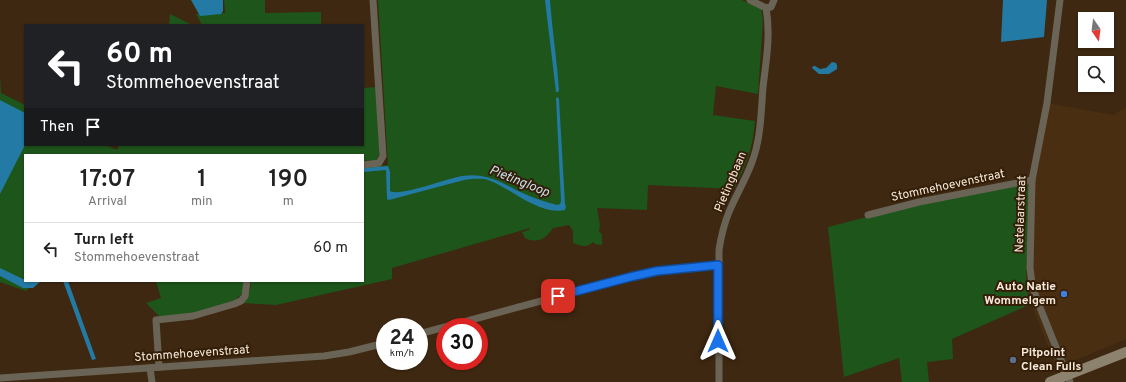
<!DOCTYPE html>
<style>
:root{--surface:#fff;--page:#f6f6f6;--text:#222;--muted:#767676;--line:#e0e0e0}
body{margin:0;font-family:Overpass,sans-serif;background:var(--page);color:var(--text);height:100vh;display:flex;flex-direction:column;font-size:15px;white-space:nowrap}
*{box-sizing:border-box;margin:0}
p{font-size:13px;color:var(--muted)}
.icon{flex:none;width:22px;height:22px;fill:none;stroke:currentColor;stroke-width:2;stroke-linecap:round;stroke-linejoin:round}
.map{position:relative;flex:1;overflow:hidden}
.sheet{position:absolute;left:24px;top:154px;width:340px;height:128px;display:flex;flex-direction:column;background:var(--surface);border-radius:0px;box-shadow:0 1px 3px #0004}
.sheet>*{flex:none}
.guide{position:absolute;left:24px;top:24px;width:340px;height:122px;border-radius:0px;box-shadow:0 1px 3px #0004;background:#202124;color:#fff;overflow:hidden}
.needle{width:26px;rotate:166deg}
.controls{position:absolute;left:1078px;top:12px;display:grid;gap:8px}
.controls a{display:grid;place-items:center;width:36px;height:36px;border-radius:0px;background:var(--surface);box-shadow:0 1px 3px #0004;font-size:20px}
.speed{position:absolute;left:376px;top:318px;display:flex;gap:8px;font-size:20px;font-weight:700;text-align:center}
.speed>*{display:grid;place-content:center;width:52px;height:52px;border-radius:50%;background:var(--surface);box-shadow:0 1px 3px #0004;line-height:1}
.speed small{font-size:10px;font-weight:400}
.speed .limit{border:6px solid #d22;background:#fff;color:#111}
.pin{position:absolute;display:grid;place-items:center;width:34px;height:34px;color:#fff;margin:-17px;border-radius:8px;box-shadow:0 2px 6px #0006}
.me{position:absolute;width:44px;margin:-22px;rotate:0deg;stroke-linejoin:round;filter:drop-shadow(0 0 3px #0008)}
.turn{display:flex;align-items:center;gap:14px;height:84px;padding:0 16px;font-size:18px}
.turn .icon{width:52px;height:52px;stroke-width:2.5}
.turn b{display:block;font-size:28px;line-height:34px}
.then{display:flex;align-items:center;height:38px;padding:0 16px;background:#0003;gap:8px;font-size:15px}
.eta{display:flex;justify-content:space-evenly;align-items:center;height:68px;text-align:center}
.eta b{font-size:24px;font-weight:600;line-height:28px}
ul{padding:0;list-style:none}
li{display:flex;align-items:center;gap:12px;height:52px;padding:0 16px;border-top:1px solid var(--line)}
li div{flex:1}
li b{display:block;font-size:15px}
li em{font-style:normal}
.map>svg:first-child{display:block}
.built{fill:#4a2e11}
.green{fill:#1d551b}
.water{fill:#237aa4}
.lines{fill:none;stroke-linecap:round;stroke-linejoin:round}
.minor{stroke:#6a6456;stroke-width:7}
.secondary{stroke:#8c826d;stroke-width:10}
.route-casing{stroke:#114b97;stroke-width:10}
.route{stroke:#1a73e8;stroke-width:7}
.shop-dot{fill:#3f7fe0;stroke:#341e07;stroke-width:1.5}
.service-dot{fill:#5c6f8a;stroke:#341e07;stroke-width:1.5}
.labels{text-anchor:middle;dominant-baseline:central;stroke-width:4;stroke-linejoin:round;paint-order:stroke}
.street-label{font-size:12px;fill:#f6e8da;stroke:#341e07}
.poi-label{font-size:12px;font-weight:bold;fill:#f6e8da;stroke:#341e07;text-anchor:end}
.water-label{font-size:13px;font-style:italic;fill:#c8e0ee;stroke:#341e07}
</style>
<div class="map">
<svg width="1126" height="382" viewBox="0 0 1126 382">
<rect width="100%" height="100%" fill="#3e2811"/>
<polygon class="built" points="1047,103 1113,115 1126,108 1126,339 1057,368 1028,296 1026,280 1032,180"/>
<g class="green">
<polygon points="224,0 265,0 265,13 321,12 321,25 202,25 196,14 225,13"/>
<path d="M378,0H742L761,9L763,20L758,94L716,86L713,115L755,121C753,148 746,165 734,189L648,185L647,210L597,208L600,225L599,231L602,235V245L595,244L593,242C587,248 581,246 573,243V231L569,225L553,228C546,239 537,244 525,238L522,232L529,230L530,228L392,268V279L276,305L242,303C248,295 251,291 251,281H363V168L388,165Z"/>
<polygon points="170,14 192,25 169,25"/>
<polygon points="0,74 1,93 25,105 25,145 106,145 117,150 119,145 363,145 363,88 376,87 380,153 376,160 363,161 363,155 25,155 25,281 37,281 26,291 0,282"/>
<polygon points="1027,184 1030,189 1026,280 1028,296 1031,304 952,339 953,359 927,362 929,382 902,382 899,358 844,377 828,227 917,204"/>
<polygon points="156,281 245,281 243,293 235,300 193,314 161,318 146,303 161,298"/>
</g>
<g class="water">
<polygon points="191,0 223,0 223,11 221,14 200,16"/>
<path d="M545,0H550C552,30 557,60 559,90L558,92H556Z"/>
<polygon points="1003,0 1047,0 1044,37 1001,42"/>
<polygon points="832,62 836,63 837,65 837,69 829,74 819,74 812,68 813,66 815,66 820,69 826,68"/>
<path d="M556,98L557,97L559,99L565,204L566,206L565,210C537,215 513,189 488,180C481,178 472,179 464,180L389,200L387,199L386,170L363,172V168L388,166L390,172V191C400,197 448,178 462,176C488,172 503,184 525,194C536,199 546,202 557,205L560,204L561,201Z"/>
<polygon points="0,100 25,113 25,145 0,194"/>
<polygon points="0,268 25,280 25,281 41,281 33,288 23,288 0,276"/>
<polygon points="63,281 68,281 96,359 92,360"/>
</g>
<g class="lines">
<g class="minor">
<polyline points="750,0 766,8"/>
<polyline points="1060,0 1047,103 1032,180 1030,268 1032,284 1037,300 1070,382"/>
<polyline points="766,8 771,7 774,0"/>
<polyline points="363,165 379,163 383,156 373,0"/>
<polyline points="868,215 919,202 1032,180"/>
<polyline points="419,334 630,277 657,271 718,265"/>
<polyline points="159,367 156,320 193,316 234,304 241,301 245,296 247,281"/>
<polyline points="150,368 152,382"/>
<polyline points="0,378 324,356 349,352 385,343"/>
<path d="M719,382V250C721,237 724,224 729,212C736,195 746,179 752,162C761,139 761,112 763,87C766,62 771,34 766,8"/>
</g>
<polyline class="secondary" points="1050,382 1126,352"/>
</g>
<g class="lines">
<defs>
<polyline id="route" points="558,296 630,277 657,271 718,265 718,341"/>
</defs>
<use href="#route" class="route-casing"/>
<use href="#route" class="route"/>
</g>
<circle class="shop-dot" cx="1064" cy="294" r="4"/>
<circle class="service-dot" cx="1013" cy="360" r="4"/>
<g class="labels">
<g class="street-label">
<text transform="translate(731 182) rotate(-67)">Pietingbaan</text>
<text transform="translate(948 186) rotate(-12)">Stommehoevenstraat</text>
<text transform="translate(1021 214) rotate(-88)">Netelaarstraat</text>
<text transform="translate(192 354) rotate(-4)">Stommehoevenstraat</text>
</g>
<g class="poi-label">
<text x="1056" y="287">Auto Natie<tspan x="1056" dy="14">Wommelgem</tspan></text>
<text x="1021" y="353" text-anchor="start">Pitpoint<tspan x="1021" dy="14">Clean Fulls</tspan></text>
</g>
<g class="water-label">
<text transform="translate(519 182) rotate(22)">Pietingloop</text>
</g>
</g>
</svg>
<div class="controls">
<a><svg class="needle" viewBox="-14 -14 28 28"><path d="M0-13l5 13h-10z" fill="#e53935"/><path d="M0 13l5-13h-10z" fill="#767676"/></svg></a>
<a><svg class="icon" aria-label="search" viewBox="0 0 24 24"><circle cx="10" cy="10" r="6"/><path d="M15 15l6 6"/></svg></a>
</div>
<div class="speed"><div>24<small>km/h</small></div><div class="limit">30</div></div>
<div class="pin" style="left:558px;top:296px;background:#d93025"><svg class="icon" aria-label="arrive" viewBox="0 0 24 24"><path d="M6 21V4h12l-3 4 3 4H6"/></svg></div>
<svg class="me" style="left:718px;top:341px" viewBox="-20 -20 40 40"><path d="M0-17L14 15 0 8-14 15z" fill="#1a73e8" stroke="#fff" stroke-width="4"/></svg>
<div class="guide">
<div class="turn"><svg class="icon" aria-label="left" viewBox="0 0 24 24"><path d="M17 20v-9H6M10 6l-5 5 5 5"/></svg><div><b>60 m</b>Stommehoevenstraat</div></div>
<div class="then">Then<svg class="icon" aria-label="arrive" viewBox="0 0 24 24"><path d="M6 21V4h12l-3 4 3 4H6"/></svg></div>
</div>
<section class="sheet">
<div class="eta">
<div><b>17:07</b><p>Arrival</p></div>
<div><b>1</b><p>min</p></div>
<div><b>190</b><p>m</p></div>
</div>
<ul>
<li><svg class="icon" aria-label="left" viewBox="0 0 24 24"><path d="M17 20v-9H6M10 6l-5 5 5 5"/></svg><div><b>Turn left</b><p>Stommehoevenstraat</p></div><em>60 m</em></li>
</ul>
</section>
</div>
